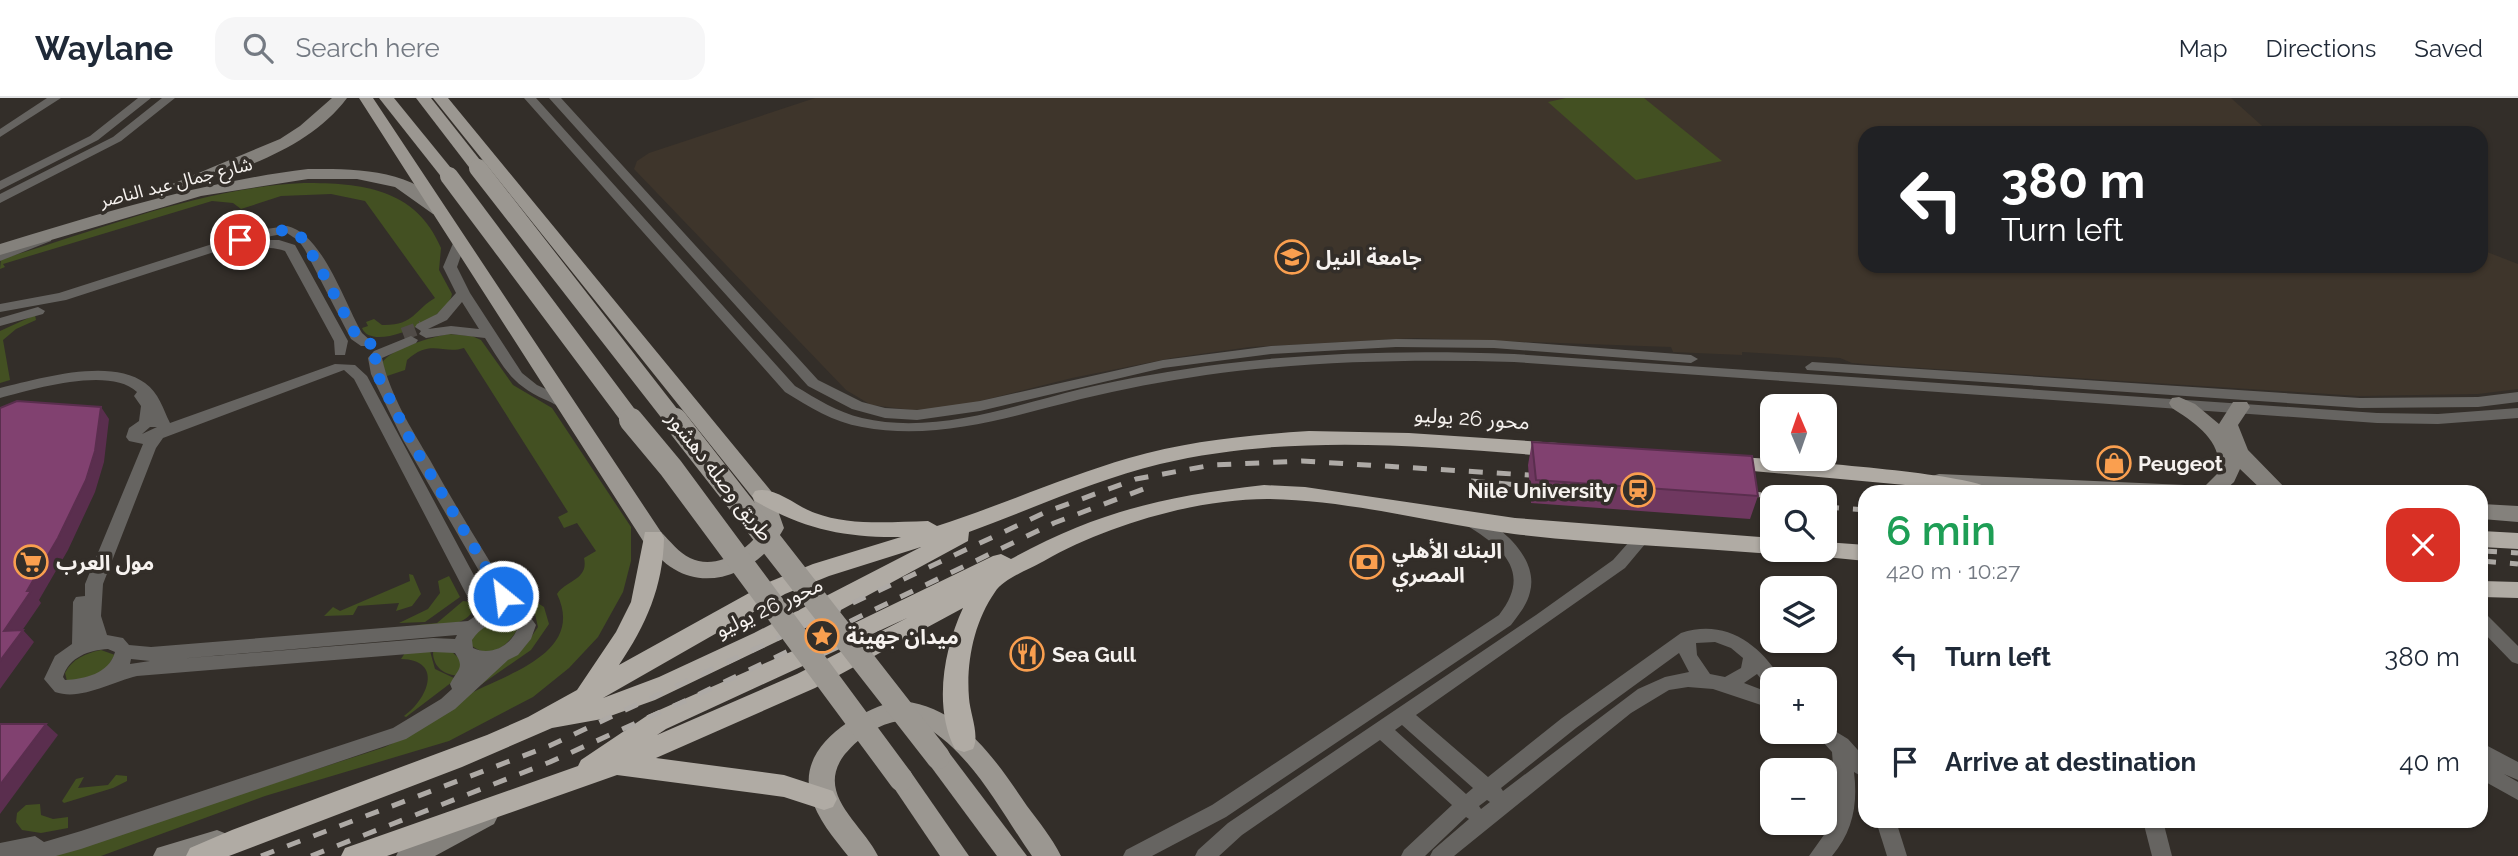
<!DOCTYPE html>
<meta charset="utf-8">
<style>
:root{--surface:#fff;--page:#f6f6f7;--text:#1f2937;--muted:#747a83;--line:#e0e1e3}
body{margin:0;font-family:Raleway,"Noto Sans Arabic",sans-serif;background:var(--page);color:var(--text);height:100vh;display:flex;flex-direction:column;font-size:26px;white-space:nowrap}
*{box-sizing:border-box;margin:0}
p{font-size:23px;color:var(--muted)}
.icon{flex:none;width:38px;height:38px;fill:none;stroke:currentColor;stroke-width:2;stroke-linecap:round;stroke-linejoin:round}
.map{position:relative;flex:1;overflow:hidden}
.sheet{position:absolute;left:1858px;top:387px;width:630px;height:343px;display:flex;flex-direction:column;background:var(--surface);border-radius:21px;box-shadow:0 2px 5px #0004}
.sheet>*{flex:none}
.hud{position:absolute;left:1858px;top:28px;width:630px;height:147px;border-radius:21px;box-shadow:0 2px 5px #0004;background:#202124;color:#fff;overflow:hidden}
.needle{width:46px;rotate:358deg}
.controls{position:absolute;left:1760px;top:296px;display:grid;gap:14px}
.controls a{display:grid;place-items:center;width:77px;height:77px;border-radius:14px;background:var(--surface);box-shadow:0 2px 5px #0004;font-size:35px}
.pin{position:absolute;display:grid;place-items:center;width:60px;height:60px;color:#fff;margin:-30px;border:4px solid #fff;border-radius:50%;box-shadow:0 2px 7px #0007}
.me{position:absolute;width:77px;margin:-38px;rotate:331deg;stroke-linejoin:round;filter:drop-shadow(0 0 5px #0008)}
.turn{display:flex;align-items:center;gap:24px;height:147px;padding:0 28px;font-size:32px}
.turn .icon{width:91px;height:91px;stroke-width:2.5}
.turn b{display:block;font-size:49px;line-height:60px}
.round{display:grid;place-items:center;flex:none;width:74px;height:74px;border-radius:21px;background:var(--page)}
.overview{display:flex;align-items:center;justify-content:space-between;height:119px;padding:0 28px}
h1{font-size:42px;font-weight:600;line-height:52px;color:#1e9e55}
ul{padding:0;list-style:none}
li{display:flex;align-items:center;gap:21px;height:105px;padding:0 28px}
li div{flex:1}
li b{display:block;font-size:26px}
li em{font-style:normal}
header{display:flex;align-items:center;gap:42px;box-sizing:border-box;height:98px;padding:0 35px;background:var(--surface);border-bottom:2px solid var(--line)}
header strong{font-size:33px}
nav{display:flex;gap:38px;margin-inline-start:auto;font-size:24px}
.search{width:490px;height:63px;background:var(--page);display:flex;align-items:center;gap:18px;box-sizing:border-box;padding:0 24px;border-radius:21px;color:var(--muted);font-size:26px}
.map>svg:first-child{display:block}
.built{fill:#3e352b}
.green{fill:#435022}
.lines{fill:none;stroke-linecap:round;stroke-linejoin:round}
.street-tunnel{stroke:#504b47;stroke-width:13;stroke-dasharray:13 6;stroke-linecap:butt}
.street{fill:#666461;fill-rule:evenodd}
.secondary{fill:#84817c;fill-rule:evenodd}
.primary{fill:#9b9791;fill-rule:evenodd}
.highway{fill:#b0aba4;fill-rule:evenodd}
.rail{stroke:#aeaaa6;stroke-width:5;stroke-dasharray:14 14;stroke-linecap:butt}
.primary-bridge-far1{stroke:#9b9791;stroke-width:18}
.primary-bridge{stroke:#9b9791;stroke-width:24}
.wall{fill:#6f3860}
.shaded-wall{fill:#5a2e4e}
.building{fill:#814170;stroke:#5a2e4e;stroke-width:2}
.route{stroke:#1a73e8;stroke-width:12;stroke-dasharray:0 21.6}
.labels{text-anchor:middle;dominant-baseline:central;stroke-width:7;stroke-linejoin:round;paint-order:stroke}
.far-street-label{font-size:18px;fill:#f6f2ef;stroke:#332e29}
.poi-label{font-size:21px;font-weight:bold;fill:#f6f2ef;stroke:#332e29;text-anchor:start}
.street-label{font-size:21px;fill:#f6f2ef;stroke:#332e29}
</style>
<header>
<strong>Waylane</strong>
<div class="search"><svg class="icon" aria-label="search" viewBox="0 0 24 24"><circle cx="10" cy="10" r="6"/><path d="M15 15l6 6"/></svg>Search here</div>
<nav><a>Map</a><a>Directions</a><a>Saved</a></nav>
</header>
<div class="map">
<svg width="2518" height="758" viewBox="0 0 2518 758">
<rect width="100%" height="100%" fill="#332e29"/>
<polygon class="built" points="815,0 2231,0 2270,35 1866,35 1866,168 2482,168 2482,152 2518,166 2518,291 2478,296 2359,298 1889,268 1852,265 1840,260 1742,254 1742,257 1673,254 1671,249 1415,240 1250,249 1172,260 1072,280 949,311 912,312 871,307 846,292 634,71 637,63 649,55"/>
<g class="green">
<polygon points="1566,0 1644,0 1722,63 1636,82 1548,4"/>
<path d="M304,85C361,85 416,90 441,150L439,172L452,196C449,220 372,256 362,230L368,228L366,224L374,221L382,227C414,228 414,212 435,200L365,103L331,96L281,98L241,111L233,105L212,103L3,166L5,169L0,171L1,161C101,132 198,90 304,85Z"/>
<polygon points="35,217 36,222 16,231 3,242 10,282 0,285 0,233"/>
<path d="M448,236L472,238L481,242L513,287L552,310L631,429V463L623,494L598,539L569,570L533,599L449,643L265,698L101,758H50L385,649C413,637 436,616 462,600C498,578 587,558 557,496C566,482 589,482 584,460L596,453L577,425L564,430L558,419L568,414L464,250C443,257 431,240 407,262L405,272L387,278L382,265C391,250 433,239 448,236Z"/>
<polygon points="409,476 413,477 421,496 412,508 396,513 399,505 358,508 353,517 324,518 333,509 340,513 410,483"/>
<polygon points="449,478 460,499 425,524 399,525 428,511 440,495 438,483"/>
<polygon points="517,492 544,509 549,526 531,552 482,586 481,583 525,548 538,529 534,512 520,506 509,496"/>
<path d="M463,503L471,504L474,509C469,530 434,528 416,530L417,527L437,525Z"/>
<path d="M513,521L519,529C509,546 492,563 472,548L471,538L486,524Z"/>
<path d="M101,552L115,557L102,577L67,583L65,575C72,561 86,555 101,552Z"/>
<path d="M430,553L435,571L456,581L406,619L404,618C428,601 444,562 401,561L405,555Z"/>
<path d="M433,554H452L462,563L459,578C445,577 433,570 433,554Z"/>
<polygon points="116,677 127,678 127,683 113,690 64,705 62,703 76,681 84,679 78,690 108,687"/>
<polygon points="40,706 41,717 53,721 68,719 68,730 41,735 22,732 16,724 17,715 26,707"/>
</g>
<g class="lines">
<polyline class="street-tunnel" points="403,236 422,229"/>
<g class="street">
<polygon points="47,0 61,0 0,39 0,31"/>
<polygon points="138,0 151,0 98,42 0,92 0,83 90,38"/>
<polygon points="162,0 175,0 121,43 0,105 0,96 113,39"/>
<path d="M524,0H536L795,288C817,301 837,314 862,320C934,337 1012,308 1081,291C1128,280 1175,272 1222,266C1319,254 1416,252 1514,256L2377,315L2438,316L2518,310V320L2438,326L2377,325L1514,264C1411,261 1309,263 1206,277C1164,283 1122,291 1081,301C1009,319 937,343 862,329C833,324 809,309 785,294Z"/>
<polygon points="549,0 561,0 818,282 862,304 885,310 917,312 980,303 1163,262 1271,248 1396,241 1494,242 1691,257 1698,261 1691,265 1494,250 1396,249 1271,256 1163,270 980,313 917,322 885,320 852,311 808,288"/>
<path d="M287,128C322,135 345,206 362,235L373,245L371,248H361L351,241L305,152L299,143L287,135L252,142H279L295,147L348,243L345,257H335L334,243L285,153C272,148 259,151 245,149V144L66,202L0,214V206L59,195L253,133Z"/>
<polygon points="46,136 52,140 51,143 0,163 0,154"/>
<path d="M460,139L466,143L457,169L470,195L522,275L537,287L572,303L574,306L572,309C563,312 555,306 546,302C511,286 505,271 485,240L451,236L426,240L419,236L421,233L415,229L417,226L437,216L456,195L443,169L454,143ZM462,204L479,231L451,228L428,231L447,222Z"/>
<polygon points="38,209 45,213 43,216 0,228 0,220"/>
<path d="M411,238L418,242L416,245L382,260C390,297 411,330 430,362C458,413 489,462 519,511L526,513L536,527L531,541L518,557L508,562L455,611L406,641L81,751L56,758H0V745L35,738L44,744L81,733L393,630L441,601L452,591L450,586C458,571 465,570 455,555L433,554L137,578C111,584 81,603 55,594L44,581L55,558L72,546L73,504L76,499L85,498V486L143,346L129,343L126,339L129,330L139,323L141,308L134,298L137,294C110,268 33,291 0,300V290C38,281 110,259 145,285C159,295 163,311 170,325L335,266L355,267L367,278L492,511L500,509L403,342L371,276L368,260L374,253ZM344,272L354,281L477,517L468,523L151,549L129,547L123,540L107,537L101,518L103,486L156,350L163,340ZM150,329H157L142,336ZM505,522L514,523L518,528C513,547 491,559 473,550L472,542C480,530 491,524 505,522ZM457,537L455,541L433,540L177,561ZM108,551L115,554C109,576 84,581 65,582L63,579C69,559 89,552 108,551ZM131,561L150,563L130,566Z"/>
<polygon points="1812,264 2360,300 2478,299 2518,294 2518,304 2478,309 2360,310 1807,272 1805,269"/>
<path d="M1472,417C1501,426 1539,461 1530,494C1527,507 1519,516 1511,527L1226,719L1152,758H1123L1126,752L1212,707L1499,517C1532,475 1504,450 1466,427L1464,423L1466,419Z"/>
<path d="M1643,433L1649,435L1651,439L1625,470L1416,617L1488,679L1562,620L1681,535C1724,521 1758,544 1781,581H1773V590L1767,588L1757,576L1744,585L1773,596V611L1713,591L1688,589L1669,592L1631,615L1454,758H1430L1433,752L1469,721L1466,719L1425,758H1401L1404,752L1452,707L1380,642L1242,737L1219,758H1195L1198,752L1228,725L1536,517L1613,462L1637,435ZM1715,544L1731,550L1743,560L1741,570L1725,579L1710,576L1697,557L1696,545ZM1679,555L1689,574L1665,579L1638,591L1503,693L1501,690L1576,630ZM1402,627L1473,690L1466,696L1395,632ZM1487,702L1490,704L1481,711L1479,708Z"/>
<polygon points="2482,516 2488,518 2518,548 2518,566 2512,564 2482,533"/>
<path d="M1825,627L1848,641L1866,661V681L1854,674C1858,706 1853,733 1832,758H1809L1831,727L1836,707L1832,654L1814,634H1825Z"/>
<polygon points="2482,645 2518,664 2518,682 2504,676 2518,684 2518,702 2482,682 2482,664 2488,666 2482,662"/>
<polygon points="1876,723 1896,723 1907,758 1887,758"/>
<polygon points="2143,723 2163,723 2172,758 2152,758"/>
</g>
<g class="secondary">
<path d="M332,0H347C308,52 238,72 179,92H167L165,89L280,41L300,28Z"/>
<path d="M308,71C356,71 414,70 447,112L439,117L433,116L395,89L357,81H308L201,98L0,157V146C102,115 202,84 308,71Z"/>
<path d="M2179,299L2195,306L2219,326L2233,304H2247L2250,309L2238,327L2248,352L2289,394H2264L2240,371L2234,384L2223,394H2199L2217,376C2226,345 2194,324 2172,310L2169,305L2172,300Z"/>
<polygon points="1939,376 2185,387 2195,394 2017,394 1932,388 1928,383 1932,378"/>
<polygon points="2482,406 2518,408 2518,424 2482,421"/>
<polygon points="485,707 494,710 498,718 494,726 435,758 396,758 400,750"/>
<polygon points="217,732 227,736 230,744 227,752 209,758 153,758 157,750"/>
</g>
<g class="primary">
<path d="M359,0H373L661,434C670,443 679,455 690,460C716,473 750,452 762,430L753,400L433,0H448L771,393L784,430C765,467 714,496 674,471C663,465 655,454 645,446Z"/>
<polygon points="379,0 394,0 455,75 455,81 443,81"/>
<polygon points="416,0 431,0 484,67 484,73 472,73"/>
<path d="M896,603C958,604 995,661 1027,708C1039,724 1052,740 1061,758H1032C1001,714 972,655 924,628C908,618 888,624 873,632C862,638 853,647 845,656C814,696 862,725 878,758H848C834,740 817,721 811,698C796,648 857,613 896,603Z"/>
<polygon points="938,648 947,652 1027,758 997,758 929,666 925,659 929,652"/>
<polygon points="901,670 910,673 969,758 940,758 888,681 892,673"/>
</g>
<g class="highway">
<path d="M1309,333L1409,335L1558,345L1568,352L1558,359C1426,348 1291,335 1160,366C1094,382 1032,411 969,434L968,443L828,519L655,602L602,621L552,630L462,669L229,758H186L190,750L232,732L487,637L528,619L577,592L616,534L631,504L645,434H661L664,440C663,489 646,527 619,567L769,484L813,466L901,439C846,440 803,431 755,403L752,398L755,393C774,387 797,409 815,415C850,428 891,424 928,423L937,428C1002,407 1064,379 1129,360C1188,343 1248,337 1309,333ZM921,449L754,535L659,579L603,600L785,496L829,478Z"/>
<path d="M1727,358C1763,361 1983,374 1995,394H1945L1916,388L1720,370L1717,365L1720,360Z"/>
<path d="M1264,387L1305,389L1515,420L1773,440V452H1782L1773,456C1687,449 1599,446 1514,436C1432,425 1349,402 1267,401C1195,401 1105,428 1044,463C1030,471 1004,480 995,494C974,524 966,564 969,600C970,616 980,637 973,651L964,654L955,651C933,608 944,551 963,510L815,590L656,660L784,677L833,693L837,701L833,709L824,712L784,699L617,677L387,758H341L345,750L578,668L581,662L648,617L838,533L993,458L1001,456L1011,461C1098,413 1166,398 1264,387ZM907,520L797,576L657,637L666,631Z"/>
<polygon points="2482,433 2518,435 2518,451 2482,449"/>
<polygon points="1825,444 1866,447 1866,463 1815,458 1812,452 1825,452"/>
<polygon points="2482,483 2518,484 2518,500 2482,499"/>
</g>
<g class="rail">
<polyline points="1471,383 1530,388"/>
<polyline points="1747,396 1798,399"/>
<polyline points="1825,409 1866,412"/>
<polyline points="2483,453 2518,455"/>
<polyline points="2482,463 2518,466"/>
<polyline points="261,758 549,648 1046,414 1136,381 1212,367 1302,363 1529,377"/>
<polyline points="311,758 550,664 689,601 1054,425 1154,387"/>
</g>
<g class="primary-bridge-far1">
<polyline points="478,70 676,324"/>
<polyline points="449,78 633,324"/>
</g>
<g class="primary-bridge">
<polyline points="631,322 671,370 901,681"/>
<polyline points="675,322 938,659"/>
</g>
</g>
<polygon class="wall" points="1532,344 1758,398 1750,421 1531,405 1528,367"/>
<g class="shaded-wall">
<polygon points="101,309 109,321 104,364 95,394 68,452 39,502 41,505 17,540 23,532 34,544 0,591 0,563 4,533 27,493"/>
<polygon points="46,626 58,637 0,716 0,687"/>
</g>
<g class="building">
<polygon points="17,303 101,309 95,353 86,382 58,440 27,493 31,493 4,533 23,532 0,563 0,310"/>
<polygon points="1532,344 1752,358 1758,398 1536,382"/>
<polygon points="0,626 46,626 0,687"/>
</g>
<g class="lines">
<polyline class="route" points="240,142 279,132 299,136 318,166 358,241 379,249 374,265 376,274 412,345 503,498"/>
</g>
<defs>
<symbol id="university-ring" viewBox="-11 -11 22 22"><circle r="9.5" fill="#332e29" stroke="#fa9f4f" stroke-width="1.5"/><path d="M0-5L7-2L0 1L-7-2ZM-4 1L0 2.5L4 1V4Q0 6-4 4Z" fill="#fa9f4f"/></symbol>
<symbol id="shop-ring" viewBox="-11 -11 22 22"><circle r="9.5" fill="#332e29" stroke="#fa9f4f" stroke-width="1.5"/><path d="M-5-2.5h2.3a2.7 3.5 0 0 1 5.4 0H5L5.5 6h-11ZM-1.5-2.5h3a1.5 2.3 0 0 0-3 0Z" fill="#fa9f4f"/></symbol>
<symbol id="station-ring" viewBox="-11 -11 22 22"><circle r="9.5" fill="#332e29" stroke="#fa9f4f" stroke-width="1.5"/><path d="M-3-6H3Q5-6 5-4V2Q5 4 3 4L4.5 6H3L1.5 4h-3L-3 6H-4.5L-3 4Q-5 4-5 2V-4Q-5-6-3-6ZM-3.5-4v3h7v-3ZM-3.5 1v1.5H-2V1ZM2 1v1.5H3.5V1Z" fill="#fa9f4f"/></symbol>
<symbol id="supermarket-ring" viewBox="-11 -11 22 22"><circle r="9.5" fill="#332e29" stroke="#fa9f4f" stroke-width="1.5"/><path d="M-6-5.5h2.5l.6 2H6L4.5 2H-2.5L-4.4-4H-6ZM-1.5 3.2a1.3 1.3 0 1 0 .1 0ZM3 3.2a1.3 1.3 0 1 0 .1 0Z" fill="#fa9f4f"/></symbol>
<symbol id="bank-ring" viewBox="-11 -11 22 22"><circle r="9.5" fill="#332e29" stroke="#fa9f4f" stroke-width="1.5"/><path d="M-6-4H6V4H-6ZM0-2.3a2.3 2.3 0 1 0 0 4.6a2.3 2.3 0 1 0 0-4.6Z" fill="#fa9f4f"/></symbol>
<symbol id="sight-ring" viewBox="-11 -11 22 22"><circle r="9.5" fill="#332e29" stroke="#fa9f4f" stroke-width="1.5"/><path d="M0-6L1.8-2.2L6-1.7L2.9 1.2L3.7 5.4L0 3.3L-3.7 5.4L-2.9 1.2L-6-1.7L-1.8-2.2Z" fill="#fa9f4f"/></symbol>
<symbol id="restaurant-ring" viewBox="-11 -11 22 22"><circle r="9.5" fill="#332e29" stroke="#fa9f4f" stroke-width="1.5"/><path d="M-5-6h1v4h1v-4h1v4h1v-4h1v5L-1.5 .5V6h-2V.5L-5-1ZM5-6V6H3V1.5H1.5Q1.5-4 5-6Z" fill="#fa9f4f"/></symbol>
</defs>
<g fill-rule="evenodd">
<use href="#university-ring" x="1273" y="140" width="38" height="38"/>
<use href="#shop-ring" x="2095" y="346" width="38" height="38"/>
<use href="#station-ring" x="1619" y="373" width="38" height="38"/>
<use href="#supermarket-ring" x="12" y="445" width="38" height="38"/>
<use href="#bank-ring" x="1348" y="445" width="38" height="38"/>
<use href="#sight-ring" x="803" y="519" width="38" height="38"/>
<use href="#restaurant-ring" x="1008" y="537" width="38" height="38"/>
</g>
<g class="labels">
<g class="far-street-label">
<text transform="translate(176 84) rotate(-14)">شارع جمال عبد الناصر</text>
</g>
<g class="poi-label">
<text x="1316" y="159">جامعة النيل</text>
<text x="2138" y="365">Peugeot</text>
<text x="1614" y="392" text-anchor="end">Nile University</text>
<text x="1392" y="452">البنك الأهلي<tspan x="1392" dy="24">المصري</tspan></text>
<text x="56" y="464">مول العرب</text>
<text x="846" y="538">ميدان جهينة</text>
<text x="1052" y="556">Sea Gull</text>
</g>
<g class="street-label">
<text transform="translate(1472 320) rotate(4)">محور 26 يوليو</text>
<text transform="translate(720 378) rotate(52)">طريق وصله دهشور</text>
<text transform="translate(769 509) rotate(-25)">محور 26 يوليو</text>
</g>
</g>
</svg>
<div class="controls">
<a><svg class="needle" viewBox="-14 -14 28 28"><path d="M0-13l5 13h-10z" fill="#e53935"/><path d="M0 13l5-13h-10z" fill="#747a83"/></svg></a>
<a><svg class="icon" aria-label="search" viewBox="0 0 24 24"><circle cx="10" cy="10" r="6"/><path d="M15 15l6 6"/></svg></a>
<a><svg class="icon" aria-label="layers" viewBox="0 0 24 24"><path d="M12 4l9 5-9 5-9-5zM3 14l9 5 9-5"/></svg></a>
<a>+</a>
<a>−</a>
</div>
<div class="pin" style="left:240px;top:142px;background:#d93025"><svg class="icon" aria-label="arrive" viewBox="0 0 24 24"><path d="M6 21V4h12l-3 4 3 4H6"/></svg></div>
<svg class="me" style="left:503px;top:498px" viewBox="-20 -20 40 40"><circle r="17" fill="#1a73e8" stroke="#fff" stroke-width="3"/><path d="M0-11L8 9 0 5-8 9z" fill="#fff"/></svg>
<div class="hud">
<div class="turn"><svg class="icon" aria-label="left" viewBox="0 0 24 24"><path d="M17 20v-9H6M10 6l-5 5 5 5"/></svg><div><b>380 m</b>Turn left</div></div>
</div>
<section class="sheet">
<div class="overview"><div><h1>6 min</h1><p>420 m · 10:27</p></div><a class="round" style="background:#d93025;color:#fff"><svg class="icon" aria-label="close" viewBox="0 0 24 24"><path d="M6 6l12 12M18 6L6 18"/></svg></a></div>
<ul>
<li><svg class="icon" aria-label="left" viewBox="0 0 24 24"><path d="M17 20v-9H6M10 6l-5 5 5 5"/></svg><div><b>Turn left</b></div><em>380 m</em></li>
<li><svg class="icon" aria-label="arrive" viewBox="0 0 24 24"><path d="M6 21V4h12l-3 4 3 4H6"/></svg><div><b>Arrive at destination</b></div><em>40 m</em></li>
</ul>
</section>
</div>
